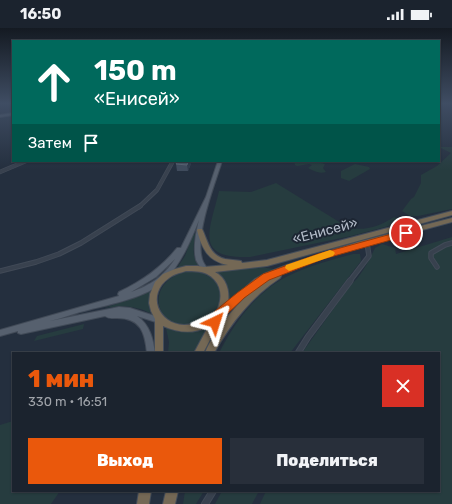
<!DOCTYPE html>
<html lang="ru">
<meta charset="utf-8">
<style>
:root{--surface:#1b232e;--page:#282f3a;--text:#f1f3f6;--muted:#a0a4aa;--line:#39404a;--accent:#ea580c}
body{margin:0;font-family:Rubik,sans-serif;background:var(--page);color:var(--text);height:100vh;display:flex;flex-direction:column;font-size:15px;white-space:nowrap}
*{box-sizing:border-box;margin:0}
p{font-size:13px;color:var(--muted)}
.icon{flex:none;width:22px;height:22px;fill:none;stroke:currentColor;stroke-width:2;stroke-linecap:round;stroke-linejoin:round}
.map{position:relative;flex:1;overflow:hidden}
.panel{position:absolute;left:12px;top:324px;width:428px;height:140px;display:flex;flex-direction:column;background:var(--surface);border-radius:0px;box-shadow:0 1px 3px #0004,0 0 0 1px var(--line)}
.panel>*{flex:none}
.banner{position:absolute;left:12px;top:12px;width:428px;height:122px;border-radius:0px;box-shadow:0 1px 3px #0004,0 0 0 1px var(--line);background:#00695c;color:#fff;overflow:hidden}
.pin{position:absolute;display:grid;place-items:center;width:34px;height:34px;color:#fff;margin:-17px;border:2px solid #fff;border-radius:50%;box-shadow:0 1px 4px #0007}
.me{position:absolute;width:44px;margin:-22px;rotate:41deg;stroke-linejoin:round;filter:drop-shadow(0 0 3px #0008)}
.turn{display:flex;align-items:center;gap:14px;height:84px;padding:0 16px;font-size:18px}
.turn .icon{width:52px;height:52px;stroke-width:2.5}
.turn b{display:block;font-size:28px;line-height:34px}
.then{display:flex;align-items:center;height:38px;padding:0 16px;background:#0003;gap:8px;font-size:15px}
.round{display:grid;place-items:center;flex:none;width:42px;height:42px;border-radius:0px;background:var(--page)}
.overview{display:flex;align-items:center;justify-content:space-between;height:68px;padding:0 16px}
h1{font-size:24px;font-weight:800;line-height:30px;color:var(--accent)}
.action{display:flex;gap:8px;margin-top:auto;padding:8px 16px}
.action a{flex:1;height:46px;border-radius:0px;background:var(--accent);color:#fff;font-size:16px;font-weight:800;line-height:46px;text-align:center}
.action a+a{background:var(--page);color:var(--text)}
.status{display:flex;justify-content:space-between;align-items:center;height:28px;padding:0 20px;background:var(--surface);direction:ltr}
.status svg{height:11px;fill:currentColor}
.map>svg:first-child{display:block}
.green{fill:#263c3f}
.lines{fill:none;stroke-linecap:round;stroke-linejoin:round}
.street-far3-casing{stroke:#414a57;stroke-width:4.5}
.street-far2-casing{stroke:#414a57;stroke-width:5.5}
.street-far1-casing{stroke:#414a57;stroke-width:7}
.street-casing{stroke:#414a57;stroke-width:8}
.primary-casing{stroke:#414a57;stroke-width:2}
.highway-casing{stroke:#434c59;stroke-width:2}
.street-far3{stroke:#38414e;stroke-width:3}
.street-far2{stroke:#38414e;stroke-width:3.5}
.street-far1{stroke:#38414e;stroke-width:5}
.street{stroke:#38414e;stroke-width:6}
.primary{fill:#56606e;fill-rule:evenodd}
.highway{fill:#746855;fill-rule:evenodd}
.wall{fill:#3f4b5c}
.shaded-wall{fill:#2f3b4b}
.building{fill:#4b5868;stroke:#5c6777}
.route{fill:#ea580c;stroke:#983908}
.slow{fill:#f59e0b}
.labels{text-anchor:middle;dominant-baseline:central;stroke-width:4;stroke-linejoin:round;paint-order:stroke}
.street-label{font-size:14px;fill:#b4bcc9;stroke:#1d2633}
</style>
<div class="status"><b>16:50</b><svg viewBox="0 0 49 12"><path d="M0 12V9h3v3zM5 12V6h3v6zM10 12V3h3v9zM15 12V0h3v12zM26 1h20v11H26zM47 4h2v5h-2z"/></svg></div>
<div class="map">
<svg width="452" height="476" viewBox="0 0 452 476">
<rect width="100%" height="100%" fill="#242f3e"/>
<g class="green">
<polygon points="439,119 452,119 452,181 418,188 410,188 402,183 411,171 414,169 421,155 421,147 437,138 451,125"/>
<path d="M294,133H314L325,136L323,140L326,144C319,146 314,143 308,140L312,137L309,136L297,138L295,137Z"/>
<polygon points="355,136 369,139 370,141 349,153 341,150 341,143"/>
<path d="M276,155L349,200C366,203 380,198 394,189L404,194L351,208L250,229C193,231 210,202 219,163L251,164Z"/>
<path d="M193,206H195C194,217 191,229 199,238H188L177,240L185,228Z"/>
<path d="M452,209V476H260L266,463H439V325H302L349,259C361,248 368,235 375,220L382,216L395,220L396,226Z"/>
<path d="M353,226H360L361,233L290,325H219C234,295 257,263 288,248C308,238 331,232 353,226Z"/>
<path d="M260,239L274,241L243,261L228,275C229,261 226,254 216,244Z"/>
<path d="M185,244C226,239 234,286 195,295C155,305 143,255 185,244Z"/>
<path d="M151,262L149,274L150,285C133,277 122,278 104,280L131,271Z"/>
<polygon points="84,296 83,301 34,313 37,308"/>
<path d="M208,299L193,325H168L169,314L166,300C181,306 193,305 208,299Z"/>
<polygon points="13,393 13,463 60,463 51,476 0,476 0,397"/>
<polygon points="185,463 204,463 196,476 183,476"/>
<polygon points="222,463 259,463 252,476 215,476"/>
</g>
<g class="lines">
<defs>
<g id="street-far3">
<polyline points="0,144 26,133"/>
<polyline points="139,179 157,162 173,133"/>
</g>
<g id="street-far2">
<polyline points="437,239 431,230 431,225 445,217 452,215"/>
<polyline points="0,243 36,234 59,226 81,215 140,178"/>
<polyline points="349,254 369,228 367,215"/>
</g>
<polyline id="street-far1" points="298,325 308,309 350,253"/>
<polyline id="street" points="205,476 213,463"/>
<g id="primary">
<polygon points="13,85 13,87 0,89 0,87"/>
<path d="M218,133H222C214,158 195,206 202,231C203,235 206,238 208,242L207,244H203C201,240 198,236 196,232C193,220 196,204 199,192C190,214 181,236 164,253C148,269 111,276 88,282C75,285 63,290 50,293L119,279L130,280L161,290L163,292L161,294L159,295L137,288C150,297 153,311 155,325H147C145,305 141,290 117,290C112,290 109,291 105,288L21,306L18,305V303L0,308V302L119,268L118,266L119,264C142,253 161,240 177,220H181L206,169ZM175,231C163,249 151,257 131,264L156,249Z"/>
</g>
<g id="highway">
<path d="M452,183V187L267,238L215,244C226,250 230,262 228,275L255,251L264,246L287,237L358,214L452,190V194L337,225L279,246L281,248L280,250C251,269 231,295 214,325H205C215,300 240,272 262,255L251,263L222,289L203,325H194L208,299C193,306 179,305 163,298V325H155V291L151,283L149,275L150,266L155,254L163,246L175,241L186,238H198L204,239L228,237C208,233 202,221 197,202L198,201H202C208,213 209,227 225,231C230,232 236,232 241,233L242,235L267,232ZM186,243C193,243 201,243 207,246C219,252 223,265 219,277C218,280 218,283 215,285C208,293 195,297 184,297C158,296 146,266 169,250C174,246 180,245 186,243Z"/>
<polygon points="139,463 151,463 149,476 137,476"/>
<polygon points="166,463 178,463 175,476 163,476"/>
</g>
</defs>
<use href="#street-far3" class="street-far3-casing"/>
<use href="#street-far2" class="street-far2-casing"/>
<use href="#street-far1" class="street-far1-casing"/>
<use href="#street" class="street-casing"/>
<use href="#primary" class="primary-casing"/>
<use href="#highway" class="highway-casing"/>
<use href="#street-far3" class="street-far3"/>
<use href="#street-far2" class="street-far2"/>
<use href="#street-far1" class="street-far1"/>
<use href="#street" class="street"/>
<use href="#primary" class="primary"/>
<use href="#highway" class="highway"/>
</g>
<polygon class="wall" points="192,133 188,143 177,143 176,136"/>
<polygon class="shaded-wall" points="188,133 192,133 188,143 187,137"/>
<polygon class="building" points="178,133 188,133 187,137 176,136"/>
<linearGradient id="sky" x2="0" y2="1"><stop stop-color="#141a22"/><stop offset="0.53" stop-color="#3f4d63"/><stop offset="1" stop-color="#3f4d63" stop-opacity="0"/></linearGradient>
<rect width="452" height="142" fill="url(#sky)"/>
<polygon class="route" points="406,202 410,205 409,207 323,231 269,252 244,270 223,290 219,297 215,299 211,297 209,294 215,283 237,265 263,246 318,226"/>
<polygon class="slow" points="330,222 333,223 335,225 333,228 289,243 285,240 286,237"/>
<g class="labels">
<g class="street-label">
<text transform="translate(325 203) rotate(-15)">«Енисей»</text>
</g>
</g>
</svg>
<div class="pin" style="left:406px;top:205px;background:#d93025"><svg class="icon" aria-label="arrive" viewBox="0 0 24 24"><path d="M6 21V4h12l-3 4 3 4H6"/></svg></div>
<svg class="me" style="left:215px;top:294px" viewBox="-20 -20 40 40"><path d="M0-17L14 15 0 8-14 15z" fill="#ea580c" stroke="#fff" stroke-width="4"/></svg>
<div class="banner">
<div class="turn"><svg class="icon" aria-label="ahead" viewBox="0 0 24 24"><path d="M12 20V5M6 11l6-6 6 6"/></svg><div><b>150 m</b>«Енисей»</div></div>
<div class="then">Затем<svg class="icon" aria-label="arrive" viewBox="0 0 24 24"><path d="M6 21V4h12l-3 4 3 4H6"/></svg></div>
</div>
<section class="panel">
<div class="overview"><div><h1>1 мин</h1><p>330 m · 16:51</p></div><a class="round" style="background:#d93025;color:#fff"><svg class="icon" aria-label="close" viewBox="0 0 24 24"><path d="M6 6l12 12M18 6L6 18"/></svg></a></div>
<div class="action"><a>Выход</a><a>Поделиться</a></div>
</section>
</div>
